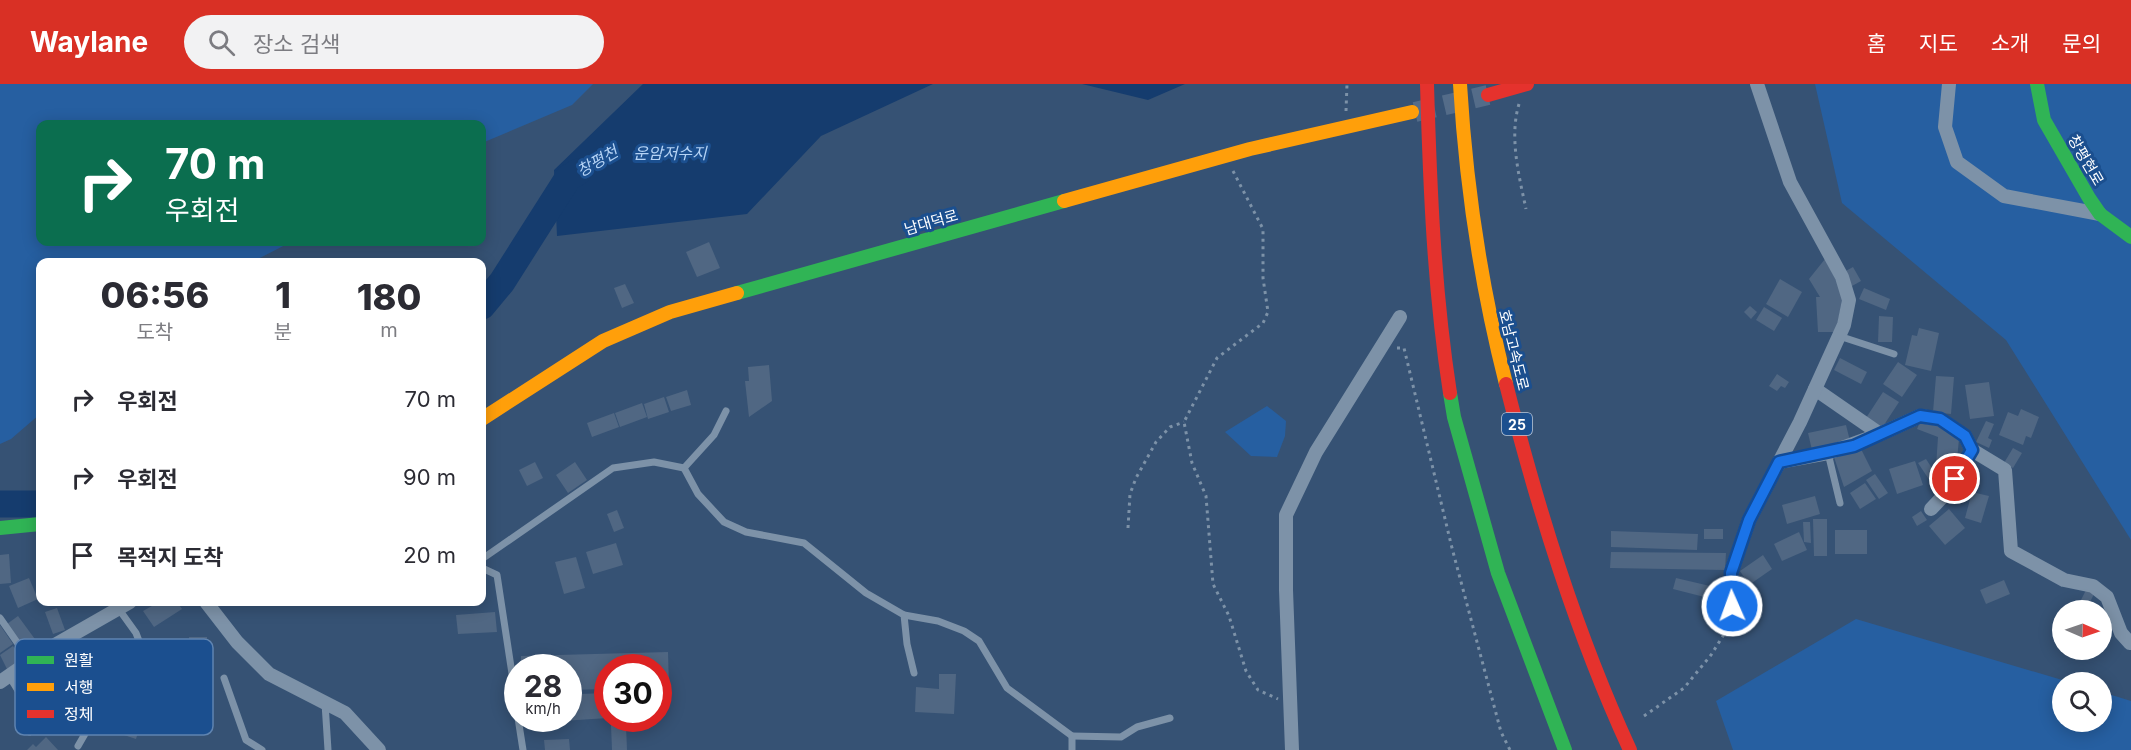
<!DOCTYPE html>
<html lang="ko">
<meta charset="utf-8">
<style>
:root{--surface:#fff;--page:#f2f2f3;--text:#2b2b33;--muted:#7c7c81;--accent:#d93025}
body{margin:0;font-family:Inter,"Noto Sans KR",sans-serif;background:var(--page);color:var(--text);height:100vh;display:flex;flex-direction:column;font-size:22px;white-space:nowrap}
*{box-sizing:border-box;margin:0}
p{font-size:20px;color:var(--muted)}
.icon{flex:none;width:33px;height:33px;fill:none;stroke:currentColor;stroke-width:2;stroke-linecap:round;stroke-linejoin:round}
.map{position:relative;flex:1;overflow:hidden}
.drawer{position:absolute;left:36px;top:174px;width:450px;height:348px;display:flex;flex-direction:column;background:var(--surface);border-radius:12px;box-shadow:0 3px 15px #0003}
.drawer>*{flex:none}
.top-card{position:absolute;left:36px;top:36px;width:450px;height:126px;border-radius:12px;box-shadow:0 3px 15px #0003;background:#0b6e4f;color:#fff;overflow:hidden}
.needle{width:39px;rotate:92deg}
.buttons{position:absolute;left:2052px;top:516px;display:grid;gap:12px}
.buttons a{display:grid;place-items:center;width:60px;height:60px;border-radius:50%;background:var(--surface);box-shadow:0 3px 15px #0003;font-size:30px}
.speed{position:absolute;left:504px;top:570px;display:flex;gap:12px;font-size:30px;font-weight:700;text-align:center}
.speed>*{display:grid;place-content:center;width:78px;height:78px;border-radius:50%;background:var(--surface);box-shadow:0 3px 15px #0003;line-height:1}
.speed small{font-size:15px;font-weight:400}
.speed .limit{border:9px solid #d22;background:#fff;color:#111}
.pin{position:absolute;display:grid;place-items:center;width:51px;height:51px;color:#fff;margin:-26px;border:3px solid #fff;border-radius:50%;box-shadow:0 2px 6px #0007}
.me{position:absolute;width:66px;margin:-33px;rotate:358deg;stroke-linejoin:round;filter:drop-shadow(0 0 4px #0008)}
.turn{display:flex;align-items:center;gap:21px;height:126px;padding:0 30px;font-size:27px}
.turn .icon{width:78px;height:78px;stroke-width:2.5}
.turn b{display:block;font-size:42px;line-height:51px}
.eta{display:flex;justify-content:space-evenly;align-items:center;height:102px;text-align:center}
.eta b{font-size:36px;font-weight:800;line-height:42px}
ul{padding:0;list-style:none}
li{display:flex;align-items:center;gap:18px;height:78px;padding:0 30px}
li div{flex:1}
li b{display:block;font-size:22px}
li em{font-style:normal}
header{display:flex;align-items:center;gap:36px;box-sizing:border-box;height:84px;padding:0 30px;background:var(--accent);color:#fff}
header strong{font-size:28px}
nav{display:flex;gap:33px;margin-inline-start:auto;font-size:21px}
.search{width:420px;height:54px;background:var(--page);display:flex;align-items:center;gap:15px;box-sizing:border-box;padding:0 21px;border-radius:33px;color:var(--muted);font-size:22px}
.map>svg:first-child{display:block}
.green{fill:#265fa1}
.water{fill:#153c6e}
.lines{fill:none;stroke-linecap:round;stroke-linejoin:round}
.river{stroke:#153c6e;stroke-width:27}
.building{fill:#506783}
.secondary-tunnel{stroke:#546c89;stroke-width:20;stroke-dasharray:20 10;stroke-linecap:butt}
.path{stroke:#7d92a8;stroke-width:3;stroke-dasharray:3 4.5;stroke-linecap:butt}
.lane{stroke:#7d92a8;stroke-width:7}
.street{stroke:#7d92a8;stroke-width:14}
.fast{stroke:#30b455;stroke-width:14}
.slow{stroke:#ff9f0a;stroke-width:14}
.jam{stroke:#e5322d;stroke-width:14}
.route-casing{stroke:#114b97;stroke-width:15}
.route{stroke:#1a73e8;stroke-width:10}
.labels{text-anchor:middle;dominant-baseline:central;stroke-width:6;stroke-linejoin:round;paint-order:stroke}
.shield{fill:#1b4f8f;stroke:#bbcadd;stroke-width:1.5}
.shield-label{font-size:14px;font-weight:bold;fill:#fff}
.street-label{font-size:15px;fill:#fff;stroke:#1b4f8f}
.water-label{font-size:16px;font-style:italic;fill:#b5d3f5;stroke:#1b4f8f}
.key{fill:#1b4f8f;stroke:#5f84b1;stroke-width:1.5}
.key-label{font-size:16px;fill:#fff}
</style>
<header>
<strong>Waylane</strong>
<div class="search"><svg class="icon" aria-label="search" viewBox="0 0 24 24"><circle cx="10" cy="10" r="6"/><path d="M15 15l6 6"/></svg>장소 검색</div>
<nav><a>홈</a><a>지도</a><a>소개</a><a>문의</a></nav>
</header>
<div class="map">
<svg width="2131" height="666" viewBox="0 0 2131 666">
<rect width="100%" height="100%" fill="#365274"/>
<g class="green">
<polygon points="0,0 593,0 572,21 482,59 482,40 40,40 40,158 291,158 252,178 40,178 40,330 11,355 0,360"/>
<polygon points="1815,0 2131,0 2131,456 2006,256 1842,119"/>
<polygon points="1267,322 1286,337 1285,352 1277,373 1251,372 1225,348"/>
<polygon points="1856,535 2069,598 2062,598 2062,638 2102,638 2102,608 2131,617 2131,666 1733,666 1716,617"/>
</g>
<g class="water">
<polygon points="643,0 933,0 821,52 747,130 557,152 554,86"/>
<polygon points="1082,0 1185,0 1148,16"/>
</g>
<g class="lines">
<g class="river">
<polyline points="482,222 502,198 568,94 578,88"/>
<polyline points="0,420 40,420"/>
</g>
</g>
<g class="building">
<polygon points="709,158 720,184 697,193 686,168"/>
<polygon points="1825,175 1843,210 1836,248 1818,248 1816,213 1820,213 1809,195"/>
<polygon points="1853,183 1861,197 1852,202 1844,188"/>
<polygon points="1780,195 1802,208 1788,233 1766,220"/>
<polygon points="625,200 634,219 622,224 614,204"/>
<polygon points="1864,204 1890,215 1886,226 1859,215"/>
<polygon points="1750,222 1757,228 1751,235 1744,228"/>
<polygon points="1764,223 1782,234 1774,247 1756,236"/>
<polygon points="1879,232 1893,233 1892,258 1878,258"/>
<polygon points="1919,244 1939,249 1931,287 1905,281 1912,251 1917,252"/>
<polygon points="1840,274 1867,288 1861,300 1834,286"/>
<polygon points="1898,278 1917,291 1902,313 1883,300"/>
<polygon points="769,281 772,317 749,333 745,297 749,297 748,283"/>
<polygon points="1777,290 1789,298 1785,304 1781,302 1777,307 1769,302"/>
<polygon points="1936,292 1954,293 1951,330 1933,328"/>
<polygon points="1989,298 1994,332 1970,335 1965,301"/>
<polygon points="687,306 691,321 671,327 666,313"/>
<polygon points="1883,308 1899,318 1882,344 1866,334"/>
<polygon points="664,313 669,328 648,335 644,320"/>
<polygon points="642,319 647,333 620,343 615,329"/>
<polygon points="2021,325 2039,333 2031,354 2026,352 2023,361 1999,351 2008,328 2018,332"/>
<polygon points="614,329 619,343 592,353 587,339"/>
<polygon points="1921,336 1955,348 1959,355 1956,386 1936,383 1938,353 1917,345"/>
<polygon points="1986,337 1994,340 1988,354 1992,356 1989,364 1976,358"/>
<polygon points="1846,341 1850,357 1812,366 1808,349"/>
<polygon points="2013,364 2022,369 2013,384 2004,379"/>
<polygon points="1861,365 1872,387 1844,403 1834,373"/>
<polygon points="1926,375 1937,392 1930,397 1918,379"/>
<polygon points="1915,377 1923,401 1897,410 1889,385"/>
<polygon points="535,378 543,394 527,402 519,386"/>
<polygon points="575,378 587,396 568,409 556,391"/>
<polygon points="1875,390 1888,409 1879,415 1866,396"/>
<polygon points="1865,399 1876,415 1860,425 1850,409"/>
<polygon points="1972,408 1989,412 1981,439 1965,434"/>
<polygon points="1815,412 1820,430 1787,440 1782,421"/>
<polygon points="1949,425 1965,444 1945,461 1929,442"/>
<polygon points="617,426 624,444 614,448 607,430"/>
<polygon points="1921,427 1927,436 1917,442 1912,433"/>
<polygon points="1813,435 1827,435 1827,472 1814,472"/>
<polygon points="1803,438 1810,438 1811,459 1804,458"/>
<rect x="1704" y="445" width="19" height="10"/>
<rect x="1835" y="446" width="32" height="24"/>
<polygon points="1611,447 1698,450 1697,466 1611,463"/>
<polygon points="1799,448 1807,466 1782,477 1774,460"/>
<polygon points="616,459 623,481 593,490 586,468"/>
<polygon points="1611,468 1726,469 1725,486 1610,484"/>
<polygon points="9,470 11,499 0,500 0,471"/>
<polygon points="1763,471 1772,485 1749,501 1740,487"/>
<polygon points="576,473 585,504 564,510 555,478"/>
<polygon points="29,494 38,515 18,524 9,502"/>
<polygon points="1676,494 1727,506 1724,518 1673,505"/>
<polygon points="2004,496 2010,510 1986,520 1980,506"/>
<polygon points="2087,504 2095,508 2086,526 2076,526"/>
<polygon points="159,518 177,518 182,525 154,543 143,527"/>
<polygon points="57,524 65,546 53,550 45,528"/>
<polygon points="495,528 497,548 458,550 456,531"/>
<polygon points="18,532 40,562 29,570 7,540"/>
<polygon points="0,541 13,560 0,569"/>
<polygon points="189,553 207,553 208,580 191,580"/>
<polygon points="13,562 22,575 7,585 0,571"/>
<polygon points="668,568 669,603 658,604 658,584 608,584 608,605 568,606 568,584 521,584 521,572"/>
<polygon points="939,590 956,590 954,630 915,628 916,603 939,605"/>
<polygon points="658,607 668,607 659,632 658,632"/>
<polygon points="608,609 608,634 531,639 531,634 568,634 568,621 578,621 579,610"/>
<polygon points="129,628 143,633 136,655 121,650"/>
<polygon points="611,641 626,641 627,666 612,666"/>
<polygon points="46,653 58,666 27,666 33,660 36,663"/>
<polygon points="569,655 570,666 545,666 544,656"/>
</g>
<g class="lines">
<polyline class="secondary-tunnel" points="1415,28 1488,11"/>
<g class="path">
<path d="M1519,20C1509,53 1519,92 1526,125"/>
<polyline points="1346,27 1347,0"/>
<polyline points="1233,87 1263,145 1263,194 1268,228 1263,239 1217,274 1184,338 1192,379 1206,412 1213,500 1229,532 1246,587 1258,606 1278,615"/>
<polyline points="1397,264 1404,264 1452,464 1501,648 1510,666"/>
<polyline points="1128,444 1130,410 1136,394 1156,358 1170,343 1184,338"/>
<polyline points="1644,632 1684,604 1711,571 1733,536"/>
</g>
<g class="lane">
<polyline points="1839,252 1894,270"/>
<polyline points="1828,369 1840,419"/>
<polyline points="684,384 698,410 724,438 746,448 804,459 866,509 904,531 907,560 914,589"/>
<polyline points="482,475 613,384 654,378 684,384 714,351 726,327"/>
<polyline points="482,484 497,491 518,629"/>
<polyline points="118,524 136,549 160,613"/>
<polyline points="904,531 938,537 964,547 979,557 1007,604 1072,652 1072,666"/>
<polyline points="0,534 30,577"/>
<polyline points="57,560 97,629 78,662"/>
<polyline points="9,592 30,626 29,648"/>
<polyline points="224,594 246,656 262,666"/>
<polyline points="325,619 328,666"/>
<polyline points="518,634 523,666"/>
<polyline points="1072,652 1121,653 1137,643 1170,634"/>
</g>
<g class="street">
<polyline points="1949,0 1945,43 1957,78 2004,112 2100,130"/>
<polyline points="1815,305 1880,350 1920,332 1940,335 1965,352 1972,366 2005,386 2011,467 2064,496 2093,502 2107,513 2121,549 2130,559"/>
<polyline points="1779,378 1828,369 1880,350"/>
<polyline points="1931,425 1948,407 1972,366"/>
<polyline points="206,518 237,558 269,590 345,629 379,666"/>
<polyline points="1732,522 1731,489 1749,436 1800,338 1844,241 1849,216 1842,193 1790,98 1757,0"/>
<polyline points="0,598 46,566 130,518"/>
<polyline points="1292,666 1286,506 1286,431 1316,368 1400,233"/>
</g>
<g class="fast">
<polyline points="2037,0 2044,36 2089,114 2100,130 2131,153"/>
<polyline points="737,209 1064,117"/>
<polyline points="1450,309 1454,333 1498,489 1565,666"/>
<polyline points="0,444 40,440"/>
</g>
<g class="slow">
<path d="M1460,0C1466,102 1481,202 1506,300"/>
<polyline points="1064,117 1250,65 1412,28"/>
<polyline points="482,335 603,257 670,228 737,209"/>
</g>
<g class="jam">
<path d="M1427,0C1430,104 1434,206 1450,309"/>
<polyline points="1488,11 1527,0"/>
<path d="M1506,300C1538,425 1576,549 1630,666"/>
</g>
</g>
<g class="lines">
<defs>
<polyline id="route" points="1732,522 1731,489 1749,436 1779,378 1854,362 1920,332 1940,335 1965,352 1972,366 1955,395"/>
</defs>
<use href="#route" class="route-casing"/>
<use href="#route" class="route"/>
</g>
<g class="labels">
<rect class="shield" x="1502" y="329" width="30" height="22" rx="4.5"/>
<g class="shield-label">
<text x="1517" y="340">25</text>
</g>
<g class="street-label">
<text transform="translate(2086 76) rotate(60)">창평현로</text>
<text transform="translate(931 138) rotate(-16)">남대덕로</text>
<text transform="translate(1514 266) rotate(76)">호남고속도로</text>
</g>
<g class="water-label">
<text x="670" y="69">운암저수지</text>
<text transform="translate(597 77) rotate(-30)">창평천</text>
</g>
</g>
<rect x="15" y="555" width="198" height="96" rx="9" class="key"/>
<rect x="27" y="572" width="27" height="8" fill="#30b455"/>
<rect x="27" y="599" width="27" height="8" fill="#ff9f0a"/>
<rect x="27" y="626" width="27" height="8" fill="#e5322d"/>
<g class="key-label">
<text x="64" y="582">원활</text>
<text x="64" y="609">서행</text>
<text x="64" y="636">정체</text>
</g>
</svg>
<div class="buttons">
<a><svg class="needle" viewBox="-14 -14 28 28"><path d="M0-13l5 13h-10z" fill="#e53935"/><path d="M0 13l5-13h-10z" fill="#7c7c81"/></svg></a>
<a><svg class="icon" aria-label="search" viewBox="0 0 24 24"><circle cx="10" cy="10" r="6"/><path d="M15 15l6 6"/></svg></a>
</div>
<div class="speed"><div>28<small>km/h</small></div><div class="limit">30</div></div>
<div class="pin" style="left:1955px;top:395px;background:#d93025"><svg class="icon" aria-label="arrive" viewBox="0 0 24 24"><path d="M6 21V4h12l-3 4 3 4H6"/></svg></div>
<svg class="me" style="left:1732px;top:522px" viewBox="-20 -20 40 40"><circle r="17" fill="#1a73e8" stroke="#fff" stroke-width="3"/><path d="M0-11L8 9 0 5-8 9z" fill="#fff"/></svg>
<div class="top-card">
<div class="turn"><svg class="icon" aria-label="right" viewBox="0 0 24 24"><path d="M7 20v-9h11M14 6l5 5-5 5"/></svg><div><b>70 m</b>우회전</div></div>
</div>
<section class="drawer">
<div class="eta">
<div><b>06:56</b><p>도착</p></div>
<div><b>1</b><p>분</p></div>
<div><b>180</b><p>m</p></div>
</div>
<ul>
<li><svg class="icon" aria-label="right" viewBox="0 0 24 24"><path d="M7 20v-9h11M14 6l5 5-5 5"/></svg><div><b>우회전</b></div><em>70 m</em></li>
<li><svg class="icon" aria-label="right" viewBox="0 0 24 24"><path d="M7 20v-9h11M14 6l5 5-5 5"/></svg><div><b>우회전</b></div><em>90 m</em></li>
<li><svg class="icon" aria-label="arrive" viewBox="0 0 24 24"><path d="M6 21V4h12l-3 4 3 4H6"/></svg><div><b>목적지 도착</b></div><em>20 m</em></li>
</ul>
</section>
</div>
